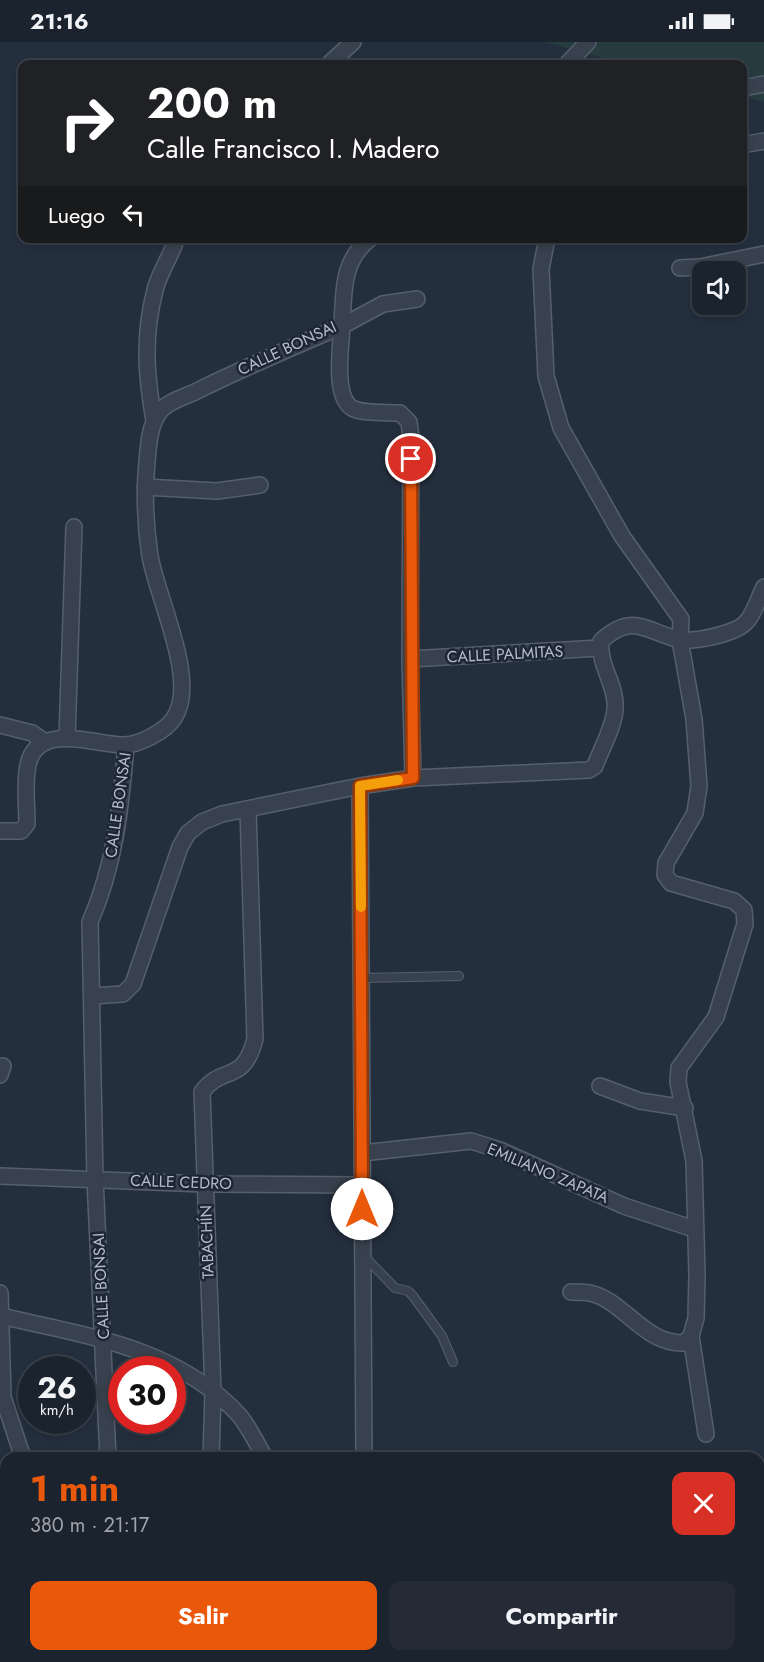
<!DOCTYPE html>
<html lang="es">
<meta charset="utf-8">
<style>
:root{--surface:#1b232e;--page:#242b36;--text:#f1f3f6;--muted:#a0a4aa;--line:#39404a;--accent:#ea580c}
body{margin:0;font-family:Jost,sans-serif;background:var(--page);color:var(--text);height:100vh;display:flex;flex-direction:column;font-size:22px;white-space:nowrap}
*{box-sizing:border-box;margin:0}
p{font-size:20px;color:var(--muted)}
.icon{flex:none;width:33px;height:33px;fill:none;stroke:currentColor;stroke-width:2;stroke-linecap:round;stroke-linejoin:round}
.map{position:relative;flex:1;overflow:hidden}
.panel{position:absolute;left:0px;top:1410px;width:765px;height:210px;display:flex;flex-direction:column;background:var(--surface);border-radius:18px 18px 0 0;box-shadow:0 3px 9px #0003,0 0 0 2px var(--line)}
.panel>*{flex:none}
.banner{position:absolute;left:18px;top:18px;width:729px;height:183px;border-radius:12px;box-shadow:0 3px 9px #0003,0 0 0 2px var(--line);background:#202124;color:#fff;overflow:hidden}
.controls{position:absolute;left:692px;top:219px;display:grid;gap:12px}
.controls a{display:grid;place-items:center;width:54px;height:54px;border-radius:12px;background:var(--surface);box-shadow:0 3px 9px #0003,0 0 0 2px var(--line);font-size:30px}
.speed{position:absolute;left:18px;top:1314px;display:flex;gap:12px;font-size:30px;font-weight:700;text-align:center}
.speed>*{display:grid;place-content:center;width:78px;height:78px;border-radius:50%;background:var(--surface);box-shadow:0 3px 9px #0003,0 0 0 2px var(--line);line-height:1}
.speed small{font-size:15px;font-weight:400}
.speed .limit{border:9px solid #d22;background:#fff;color:#111}
.pin{position:absolute;display:grid;place-items:center;width:51px;height:51px;color:#fff;margin:-26px;border:3px solid #fff;border-radius:50%;box-shadow:0 2px 6px #0007}
.me{position:absolute;width:66px;margin:-33px;rotate:0deg;stroke-linejoin:round;filter:drop-shadow(0 0 4px #0008)}
.turn{display:flex;align-items:center;gap:21px;height:126px;padding:0 30px;font-size:27px}
.turn .icon{width:78px;height:78px;stroke-width:2.5}
.turn b{display:block;font-size:42px;line-height:51px}
.then{display:flex;align-items:center;height:57px;padding:0 30px;background:#0003;gap:12px;font-size:22px}
.round{display:grid;place-items:center;flex:none;width:63px;height:63px;border-radius:12px;background:var(--page)}
.summary{display:flex;align-items:center;justify-content:space-between;height:102px;padding:0 30px}
h1{font-size:36px;font-weight:700;line-height:45px;color:var(--accent)}
.action{display:flex;gap:12px;margin-top:auto;padding:12px 30px}
.action a{flex:1;height:69px;border-radius:12px;background:var(--accent);color:#fff;font-size:24px;font-weight:700;line-height:69px;text-align:center}
.action a+a{background:var(--page);color:var(--text)}
.status{display:flex;justify-content:space-between;align-items:center;height:42px;padding:0 30px;background:var(--surface);direction:ltr}
.status svg{height:16px;fill:currentColor}
.map>svg:first-child{display:block}
.green{fill:#263c3f}
.lines{fill:none;stroke-linecap:round;stroke-linejoin:round}
.service-casing{stroke:#565f6c;stroke-width:10}
.minor-casing{stroke:#565f6c;stroke-width:18}
.path{stroke:#44595c;stroke-width:2;stroke-dasharray:4.5 4.5;stroke-linecap:butt}
.service{stroke:#38414e;stroke-width:8}
.minor{stroke:#38414e;stroke-width:15}
.route-casing{stroke:#983908;stroke-width:15}
.route{stroke:#ea580c;stroke-width:10}
.slow{stroke:#f59e0b;stroke-width:10}
.labels{text-anchor:middle;dominant-baseline:central;stroke-width:5;stroke-linejoin:round;paint-order:stroke}
.street-label{font-size:16px;fill:#b4bcc9;stroke:#1d2633}
</style>
<div class="status"><b>21:16</b><svg viewBox="0 0 49 12"><path d="M0 12V9h3v3zM5 12V6h3v6zM10 12V3h3v9zM15 12V0h3v12zM26 1h20v11H26zM47 4h2v5h-2z"/></svg></div>
<div class="map">
<svg width="764" height="1620" viewBox="0 0 764 1620">
<rect width="100%" height="100%" fill="#242f3e"/>
<polygon class="green" points="544,0 764,0 764,60 743,54 742,22 626,22"/>
<g class="lines">
<defs>
<g id="service">
<polyline points="362,936 459,934"/>
<polyline points="364,1214 395,1246 408,1249 413,1254 442,1294 453,1320"/>
</g>
<g id="minor">
<polyline points="329,22 353,0"/>
<polyline points="567,22 588,0"/>
<polyline points="742,46 764,42"/>
<polyline points="742,103 764,99"/>
<polyline points="547,196 541,227 546,334 561,386 622,494 681,577 680,598 694,677 699,744 695,771 666,821 665,833 671,841 734,859 744,868 745,882 716,975 679,1026 678,1040 694,1119 697,1233 696,1276 691,1294 706,1392"/>
<polyline points="680,226 700,225 764,212"/>
<path d="M154,379C146,332 143,295 155,248C159,231 171,214 177,196"/>
<polyline points="145,445 217,449 260,443"/>
<polyline points="410,617 600,606"/>
<polyline points="0,683 32,691 45,700"/>
<polyline points="67,696 74,485"/>
<path d="M413,736L410,617L411,395L409,380L400,371C387,370 363,372 352,366C333,354 341,304 342,284L383,262L417,257"/>
<polyline points="360,744 364,1416"/>
<path d="M0,789H21L27,782C27,763 24,741 28,723C37,679 95,703 124,703C139,703 166,689 174,676C199,639 157,556 150,514C145,482 144,451 147,419C149,401 149,383 161,368C169,359 187,354 197,349C245,325 293,305 342,284C344,251 341,218 371,196"/>
<path d="M92,954L123,952L133,942L180,805L188,791L202,780L222,772L360,744L413,736L589,728L595,724C601,707 614,685 615,667C617,643 598,623 601,599C631,571 644,588 677,597C693,601 738,592 748,578C755,569 759,555 764,545"/>
<polyline points="0,1033 3,1024"/>
<polyline points="600,1044 640,1059 685,1066"/>
<polyline points="362,1111 471,1099 500,1108 624,1164 694,1187"/>
<polyline points="0,1134 204,1142 362,1143"/>
<path d="M571,1250C577,1250 584,1250 590,1251C625,1259 643,1302 684,1301L691,1294"/>
<polyline points="0,1251 3,1355 23,1416"/>
<path d="M1,1274C86,1294 176,1305 239,1373C249,1385 257,1402 265,1416"/>
<path d="M108,1416L95,1137L90,880C115,823 121,764 126,703"/>
<path d="M211,1416L213,1350L202,1050C223,1022 243,1043 255,997L248,767"/>
<polyline points="0,1558 6,1562"/>
<polyline points="189,1614 205,1620"/>
<polyline points="369,1614 369,1620"/>
<polyline points="474,1620 475,1614"/>
<polyline points="625,1620 625,1614"/>
</g>
</defs>
<use href="#service" class="service-casing"/>
<use href="#minor" class="minor-casing"/>
<g class="path">
<polyline points="0,1468 6,1466"/>
<polyline points="759,1497 764,1502"/>
</g>
<use href="#service" class="service"/>
<use href="#minor" class="minor"/>
</g>
<g class="lines">
<defs>
<polyline id="route" points="362,1167 360,744 413,736 411,417"/>
</defs>
<use href="#route" class="route-casing"/>
<use href="#route" class="route"/>
<polyline class="slow" points="361,865 360,744 398,738"/>
</g>
<g class="labels">
<g class="street-label">
<text transform="translate(287 306) rotate(-25)">CALLE BONSAI</text>
<text transform="translate(505 612) rotate(-3)">CALLE PALMITAS</text>
<text transform="translate(118 763) rotate(-82)">CALLE BONSAI</text>
<text transform="translate(548 1131) rotate(23)">EMILIANO ZAPATA</text>
<text transform="translate(181 1140) rotate(2)">CALLE CEDRO</text>
<text transform="translate(207 1200) rotate(-92)">TABACHÍN</text>
<text transform="translate(101 1244) rotate(-93)">CALLE BONSAI</text>
</g>
</g>
</svg>
<div class="controls">
<a><svg class="icon" aria-label="sound" viewBox="0 0 24 24"><path d="M4 9h4l5-4v14l-5-4H4zM17 9q2 3 0 6"/></svg></a>
</div>
<div class="speed"><div>26<small>km/h</small></div><div class="limit">30</div></div>
<div class="pin" style="left:411px;top:417px;background:#d93025"><svg class="icon" aria-label="arrive" viewBox="0 0 24 24"><path d="M6 21V4h12l-3 4 3 4H6"/></svg></div>
<svg class="me" style="left:362px;top:1167px" viewBox="-20 -20 40 40"><circle r="19" fill="#fff"/><path d="M0-13L10 11 0 6-10 11z" fill="#ea580c"/></svg>
<div class="banner">
<div class="turn"><svg class="icon" aria-label="right" viewBox="0 0 24 24"><path d="M7 20v-9h11M14 6l5 5-5 5"/></svg><div><b>200 m</b>Calle Francisco I. Madero</div></div>
<div class="then">Luego<svg class="icon" aria-label="left" viewBox="0 0 24 24"><path d="M17 20v-9H6M10 6l-5 5 5 5"/></svg></div>
</div>
<section class="panel">
<div class="summary"><div><h1>1 min</h1><p>380 m · 21:17</p></div><a class="round" style="background:#d93025;color:#fff"><svg class="icon" aria-label="close" viewBox="0 0 24 24"><path d="M6 6l12 12M18 6L6 18"/></svg></a></div>
<div class="action"><a>Salir</a><a>Compartir</a></div>
</section>
</div>
